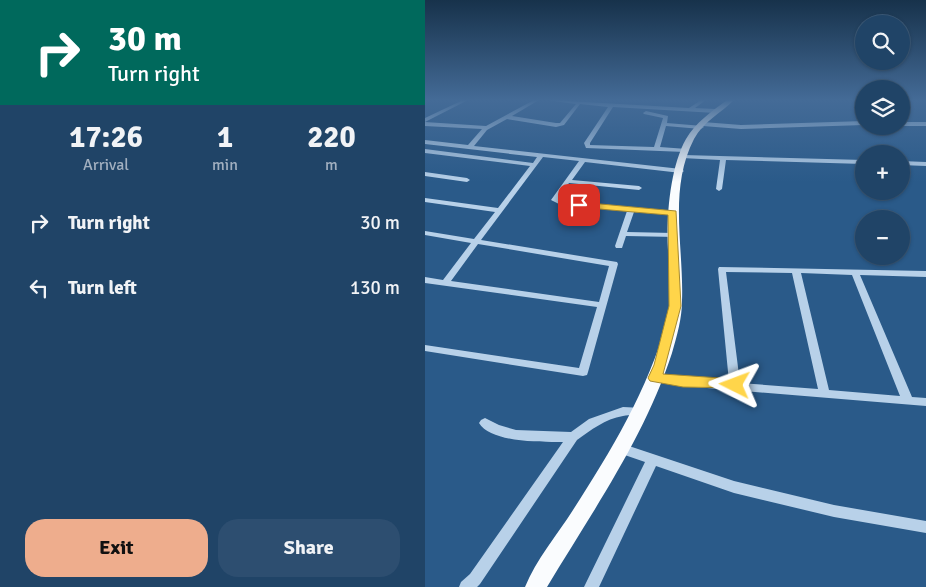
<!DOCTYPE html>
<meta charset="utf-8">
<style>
:root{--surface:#204467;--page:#2d4e70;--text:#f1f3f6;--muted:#a2b0c0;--line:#3d5c7b;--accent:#eead8d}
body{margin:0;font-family:Signika,sans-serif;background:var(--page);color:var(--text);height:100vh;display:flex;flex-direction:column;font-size:19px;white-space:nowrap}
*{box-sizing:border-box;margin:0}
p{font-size:16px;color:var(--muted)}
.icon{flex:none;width:28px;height:28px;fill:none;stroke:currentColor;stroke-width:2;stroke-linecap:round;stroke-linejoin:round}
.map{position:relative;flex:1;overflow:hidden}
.details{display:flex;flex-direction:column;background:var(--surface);width:425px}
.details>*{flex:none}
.guide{background:#00695c;color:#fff;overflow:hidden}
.controls{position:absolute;left:430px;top:15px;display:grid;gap:10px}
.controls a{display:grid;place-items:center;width:55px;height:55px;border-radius:50%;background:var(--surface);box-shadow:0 1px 4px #0004,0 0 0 1px var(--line);font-size:25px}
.pin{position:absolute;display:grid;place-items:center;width:42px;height:42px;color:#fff;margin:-21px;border-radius:10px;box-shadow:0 2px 8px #0006}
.me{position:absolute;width:55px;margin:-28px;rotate:273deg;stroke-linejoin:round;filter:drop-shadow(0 0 4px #0008)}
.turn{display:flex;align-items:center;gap:18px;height:105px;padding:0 25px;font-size:22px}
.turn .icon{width:65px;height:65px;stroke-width:2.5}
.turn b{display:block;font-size:35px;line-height:42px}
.eta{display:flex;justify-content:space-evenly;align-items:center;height:85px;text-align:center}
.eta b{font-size:30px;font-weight:800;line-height:35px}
.primary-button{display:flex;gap:10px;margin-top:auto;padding:10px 25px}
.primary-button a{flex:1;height:58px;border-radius:20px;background:var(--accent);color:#111;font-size:20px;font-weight:800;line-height:58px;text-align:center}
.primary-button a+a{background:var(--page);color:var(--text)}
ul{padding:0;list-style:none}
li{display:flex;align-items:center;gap:15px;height:65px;padding:0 25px}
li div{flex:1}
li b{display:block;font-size:19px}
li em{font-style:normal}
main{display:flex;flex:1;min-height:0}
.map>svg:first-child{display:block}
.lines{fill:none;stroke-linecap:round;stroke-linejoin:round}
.minor{fill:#b8d1e9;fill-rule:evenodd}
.major{fill:#fafcfe;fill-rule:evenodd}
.route{fill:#ffd54a;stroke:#a68a30}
</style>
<main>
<section class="details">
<div class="guide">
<div class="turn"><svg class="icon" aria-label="right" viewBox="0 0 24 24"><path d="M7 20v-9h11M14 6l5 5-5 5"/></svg><div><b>30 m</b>Turn right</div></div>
</div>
<div class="eta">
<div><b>17:26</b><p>Arrival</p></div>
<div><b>1</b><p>min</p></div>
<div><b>220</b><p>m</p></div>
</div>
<ul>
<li><svg class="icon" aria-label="right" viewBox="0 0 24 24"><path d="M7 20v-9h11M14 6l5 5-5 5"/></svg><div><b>Turn right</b></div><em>30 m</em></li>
<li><svg class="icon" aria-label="left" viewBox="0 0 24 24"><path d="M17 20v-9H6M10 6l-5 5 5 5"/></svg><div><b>Turn left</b></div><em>130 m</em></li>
</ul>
<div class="primary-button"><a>Exit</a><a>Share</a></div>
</section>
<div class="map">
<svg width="501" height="587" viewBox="0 0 501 587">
<rect width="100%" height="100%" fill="#2a5a89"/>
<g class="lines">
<g class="minor">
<polygon points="38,100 43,100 0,122 0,118"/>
<path d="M109,100H114L87,116L131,123H135L151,104L128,101L126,100L264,108L276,100H281L270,108L291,109L294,111L291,113L188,107L165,143V145L229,147L238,118L219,114L218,113L221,111L243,116L242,123L278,126L279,127L276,129L241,126L235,147L262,149V151L260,152L161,148L159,143L183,107L155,104L139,125L131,127L82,119L62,130L49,146L256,169L259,171L256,173L160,162L147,180L214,186L217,188L214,190L144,183L133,199L137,201L250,211L251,213L247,215L209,212L202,232L248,233L252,235L251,237L201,236L197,248H191L190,246L202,211L136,205L126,200L154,161L118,157L56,240L192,262L193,264L163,372L162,375L158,376L0,351V345L154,368L172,307L0,283V277L18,280L46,243L0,235V231L49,239L70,212L0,202V198L73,208L105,166L0,153V149L108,163L112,157L0,144V140L43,145L57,129L0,126V122L61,126ZM53,244L184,266L174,302L26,281Z"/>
<polygon points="439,121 439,125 316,129 278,126 275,124 278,122 316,125"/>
<rect x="476" y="122" width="25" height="4"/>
<polygon points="259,155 439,160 439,164 301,160 297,189 294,191 291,189 295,160 257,158 257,156"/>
<polygon points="476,161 501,162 501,166 476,165"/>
<polygon points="0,172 42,178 45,180 42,182 0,176"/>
<path d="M294,267L501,271V277L435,275L487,397L501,398V406L258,386L226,381L225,378L226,375L230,374L304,382L293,269ZM301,272L367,273L393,389L315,383ZM376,273L427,275L475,396L404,390Z"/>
<path d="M198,407L218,408L220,411L218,414C211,416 205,414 198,416C180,419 166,430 152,440L55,584L52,587H34L36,582L45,574L138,442C118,442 66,443 54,423L56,420L60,418L74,425L91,430L146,432L164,419Z"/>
<polygon points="195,443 309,481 409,505 501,521 501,533 409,517 309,493 231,466 174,587 159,587 220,462 191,452 189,448 191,444"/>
</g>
<path class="major" d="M302,100H309C296,113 278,122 269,139C243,189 259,248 257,301C257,318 252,336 247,353C220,437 167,512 122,587H100C111,560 132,535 148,510C186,451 223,390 242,321C248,298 244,273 243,250C241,218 245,167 261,139C270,123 287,111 302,100Z"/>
</g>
<linearGradient id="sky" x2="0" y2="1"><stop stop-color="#17324b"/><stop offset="0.55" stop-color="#446b97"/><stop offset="1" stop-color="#446b97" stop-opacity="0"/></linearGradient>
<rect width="501" height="182" fill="url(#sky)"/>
<polygon class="route" points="154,202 251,211 256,306 238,374 310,379 315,381 317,385 315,388 258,387 225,381 223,378 229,365 244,306 243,215 151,207 149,205"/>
</svg>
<div class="controls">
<a><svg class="icon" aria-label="search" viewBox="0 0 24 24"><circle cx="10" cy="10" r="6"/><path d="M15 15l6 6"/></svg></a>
<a><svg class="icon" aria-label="layers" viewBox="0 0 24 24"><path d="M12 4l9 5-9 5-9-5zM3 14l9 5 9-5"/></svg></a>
<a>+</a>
<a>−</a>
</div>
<div class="pin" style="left:154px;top:205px;background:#d93025"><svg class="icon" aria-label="arrive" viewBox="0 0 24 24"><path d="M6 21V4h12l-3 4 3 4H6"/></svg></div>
<svg class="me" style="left:310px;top:385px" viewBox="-20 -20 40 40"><path d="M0-17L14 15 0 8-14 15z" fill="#ffd54a" stroke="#fff" stroke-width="4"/></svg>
</div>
</main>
